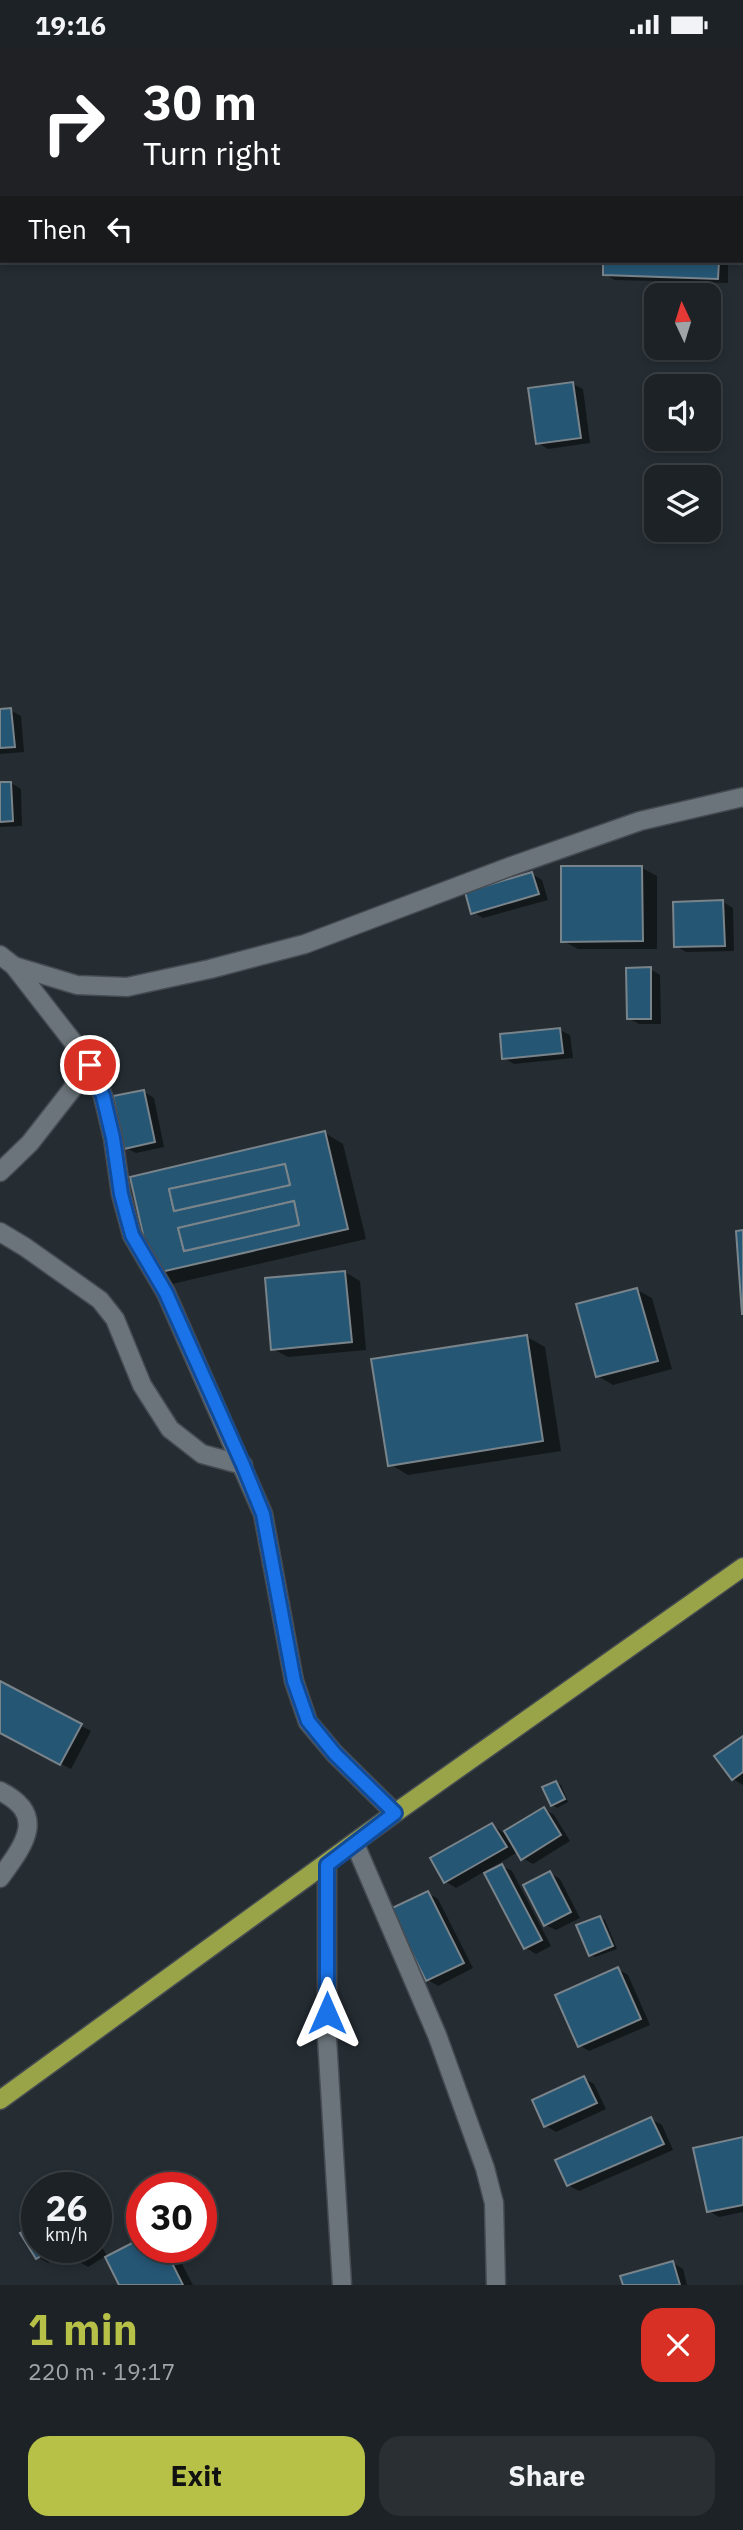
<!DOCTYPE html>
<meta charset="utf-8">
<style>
:root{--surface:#1c2226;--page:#292f32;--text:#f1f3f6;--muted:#a0a4a7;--line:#3a3f43;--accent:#b7c148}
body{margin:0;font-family:"IBM Plex Sans",sans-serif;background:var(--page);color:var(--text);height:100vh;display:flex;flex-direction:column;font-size:26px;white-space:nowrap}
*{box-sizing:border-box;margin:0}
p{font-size:23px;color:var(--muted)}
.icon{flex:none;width:38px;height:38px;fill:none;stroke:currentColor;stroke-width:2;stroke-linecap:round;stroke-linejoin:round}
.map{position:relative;height:2236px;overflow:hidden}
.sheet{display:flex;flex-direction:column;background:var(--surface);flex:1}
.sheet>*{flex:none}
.banner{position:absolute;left:0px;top:0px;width:744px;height:214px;box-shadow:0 4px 10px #0003,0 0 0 2px var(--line);background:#202124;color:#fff;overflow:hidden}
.needle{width:46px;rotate:356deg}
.controls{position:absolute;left:644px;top:234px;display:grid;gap:14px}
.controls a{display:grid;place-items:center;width:77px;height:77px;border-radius:14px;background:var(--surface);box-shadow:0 4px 10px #0003,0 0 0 2px var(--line);font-size:35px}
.speed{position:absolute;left:21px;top:2123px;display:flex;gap:14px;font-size:35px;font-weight:700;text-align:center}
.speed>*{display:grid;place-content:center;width:91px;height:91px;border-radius:50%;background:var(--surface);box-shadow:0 4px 10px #0003,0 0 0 2px var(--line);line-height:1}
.speed small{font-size:18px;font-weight:400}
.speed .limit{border:10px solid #d22;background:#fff;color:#111}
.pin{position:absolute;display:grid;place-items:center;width:60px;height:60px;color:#fff;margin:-30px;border:4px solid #fff;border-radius:50%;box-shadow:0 2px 7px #0007}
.me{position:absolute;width:77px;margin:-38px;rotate:0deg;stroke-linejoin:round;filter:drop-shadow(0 0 5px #0008)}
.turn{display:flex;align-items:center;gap:24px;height:147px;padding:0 28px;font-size:32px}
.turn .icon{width:91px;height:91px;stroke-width:2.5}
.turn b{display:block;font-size:49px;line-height:60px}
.then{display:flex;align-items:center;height:66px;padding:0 28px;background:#0003;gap:14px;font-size:26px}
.round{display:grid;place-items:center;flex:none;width:74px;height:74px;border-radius:21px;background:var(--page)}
.summary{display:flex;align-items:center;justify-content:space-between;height:119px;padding:0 28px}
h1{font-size:42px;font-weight:700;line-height:52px;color:var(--accent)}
.action{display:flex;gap:14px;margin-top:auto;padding:14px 28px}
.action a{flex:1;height:80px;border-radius:21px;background:var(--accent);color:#111;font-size:28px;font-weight:700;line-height:80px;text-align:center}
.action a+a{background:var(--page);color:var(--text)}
.status{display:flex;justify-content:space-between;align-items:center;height:49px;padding:0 35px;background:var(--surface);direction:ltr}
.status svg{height:19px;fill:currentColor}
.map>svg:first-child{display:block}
.shadow{fill:#0007}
.building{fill:#255674;stroke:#79838a;stroke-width:2;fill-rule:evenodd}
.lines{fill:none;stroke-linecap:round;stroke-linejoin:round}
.minor-casing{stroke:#454b51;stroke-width:21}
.major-casing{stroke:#454b51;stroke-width:21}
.minor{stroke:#6a747a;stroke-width:18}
.major{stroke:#99a348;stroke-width:18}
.route-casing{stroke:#114b97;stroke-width:18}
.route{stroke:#1a73e8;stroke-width:12}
</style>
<div class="status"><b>19:16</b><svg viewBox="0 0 49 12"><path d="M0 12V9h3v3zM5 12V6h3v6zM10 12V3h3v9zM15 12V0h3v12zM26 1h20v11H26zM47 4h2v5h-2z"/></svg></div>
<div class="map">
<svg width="743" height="2236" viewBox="0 0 743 2236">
<rect width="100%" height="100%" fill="#252d33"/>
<g class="shadow">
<polygon points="420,0 510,0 420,2"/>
<polygon points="645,0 728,0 728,2"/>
<polygon points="605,212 728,212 728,234 615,231 604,225"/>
<polygon points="573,335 583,340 590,394 548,400 538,394"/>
<polygon points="10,661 21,667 24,703 0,705 0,662"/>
<polygon points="11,734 21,740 22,777 0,778 0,735"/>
<polygon points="642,819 657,827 657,900 578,900 563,892"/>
<polygon points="532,825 542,831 548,851 483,869 473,863"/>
<polygon points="723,853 733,859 734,902 686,903 676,897"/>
<polygon points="650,920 660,926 661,975 639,975 628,969"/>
<polygon points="560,981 570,986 573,1009 514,1015 504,1009"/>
<polygon points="144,1043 154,1049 164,1098 136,1104 126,1099"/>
<polygon points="325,1084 343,1095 366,1190 172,1235 153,1224"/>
<polygon points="345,1223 360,1232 366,1301 288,1308 273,1300"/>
<polygon points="637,1241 652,1249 672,1320 613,1336 598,1327"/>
<polygon points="527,1288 545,1298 561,1402 408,1426 390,1415"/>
<polygon points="0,1634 91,1682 71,1720 0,1683"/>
<polygon points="743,1689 743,1736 733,1730"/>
<polygon points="556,1734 561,1736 568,1753 557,1759 552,1756"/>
<polygon points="544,1760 554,1766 570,1792 533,1815 522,1809 518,1803 456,1839 446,1833 492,1776 504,1784"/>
<polygon points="502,1817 512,1822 551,1897 536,1905 526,1899"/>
<polygon points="550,1824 560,1830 580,1869 556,1881 545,1876"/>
<polygon points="428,1844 438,1850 473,1919 438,1937 428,1931"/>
<polygon points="600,1868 605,1871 617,1900 595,1908 590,1906"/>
<polygon points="618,1920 628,1926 650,1976 589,2002 579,1996"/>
<polygon points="584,2029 594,2035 606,2060 556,2083 546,2077"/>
<polygon points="651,2070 662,2076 673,2101 579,2142 568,2136"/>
<polygon points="743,2090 743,2163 719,2168 709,2162"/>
<polygon points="96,2189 108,2208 142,2198 173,2198 193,2236 121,2236 106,2207 88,2218 78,2212 71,2200 48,2214 38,2208 37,2198 96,2198"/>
<polygon points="673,2214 683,2220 687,2236 625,2236"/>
</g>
<g class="building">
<polygon points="418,0 497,0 418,2"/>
<polygon points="666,0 717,0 665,2"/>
<polygon points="603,212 719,212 718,230 603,226"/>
<polygon points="573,333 581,389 536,395 528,339"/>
<polygon points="11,659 15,698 0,699 0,660"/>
<polygon points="0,733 11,733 13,772 0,773"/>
<polygon points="561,817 642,817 643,892 561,893"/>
<polygon points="532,823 539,845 471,865 465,843"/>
<polygon points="723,851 725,897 674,898 673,853"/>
<polygon points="651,918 651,970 627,970 626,919"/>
<polygon points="560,979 563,1004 502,1010 500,985"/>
<polygon points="144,1041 155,1093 124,1100 113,1047"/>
<path d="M325,1082L348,1180L152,1225L130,1128ZM285,1115L290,1136L174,1162L169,1140ZM294,1152L299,1176L184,1202L178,1179Z"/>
<polygon points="285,1115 290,1136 174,1162 169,1140"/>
<polygon points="294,1152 299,1176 184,1202 178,1179"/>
<polygon points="743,1181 743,1265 742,1265 736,1182"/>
<polygon points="345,1222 352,1293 271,1301 265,1229"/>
<polygon points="637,1239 658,1312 596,1328 576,1255"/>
<polygon points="527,1286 543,1392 388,1417 371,1310"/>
<polygon points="0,1632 82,1675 60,1716 0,1684"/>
<polygon points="743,1687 743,1723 732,1731 714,1707"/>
<polygon points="556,1732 565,1750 551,1757 542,1738"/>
<polygon points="544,1758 561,1786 521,1811 504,1782"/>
<polygon points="492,1774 507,1798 444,1834 430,1809"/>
<polygon points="502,1815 542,1891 524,1900 484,1824"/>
<polygon points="550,1822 571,1863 544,1877 523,1836"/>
<polygon points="428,1842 464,1914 426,1932 390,1860"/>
<polygon points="600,1867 613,1897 589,1907 576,1876"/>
<polygon points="618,1918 641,1970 578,1998 555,1946"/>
<polygon points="584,2027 597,2054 544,2078 532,2051"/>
<polygon points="651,2068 664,2095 567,2137 555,2111"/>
<polygon points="743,2088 743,2156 707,2163 693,2099"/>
<polygon points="37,2174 37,2198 56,2198 36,2210 20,2184"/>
<polygon points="142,2189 142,2198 164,2198 183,2236 119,2236 105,2208"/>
<polygon points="68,2198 96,2198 98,2200 77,2213"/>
<polygon points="673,2212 680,2236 623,2236 620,2227"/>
</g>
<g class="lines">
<defs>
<g id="minor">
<polyline points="0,906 14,917 91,1016 103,1047 113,1089 121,1145 132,1186 166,1244 263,1465 294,1632 308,1673 335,1705 395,1764"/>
<polyline points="14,917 77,936 127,938 210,920 305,895 509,818 640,772 743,748"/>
<polyline points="0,1123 30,1094 91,1016"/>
<polyline points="0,1183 25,1198 100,1251 115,1270 142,1336 170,1380 202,1405 243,1416"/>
<path d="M0,1742C48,1766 24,1796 0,1829"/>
<polyline points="355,1795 437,1986 485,2119 494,2154 496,2236"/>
<polyline points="327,1816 327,1989 342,2236"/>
</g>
<polyline id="major" points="0,2051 395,1764 743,1518"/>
</defs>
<use href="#minor" class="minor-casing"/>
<use href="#major" class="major-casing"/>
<use href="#minor" class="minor"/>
<use href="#major" class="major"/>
</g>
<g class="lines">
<defs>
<polyline id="route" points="90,1016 103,1047 113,1089 121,1145 132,1186 166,1244 243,1416 263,1465 294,1632 308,1672 335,1705 395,1764 327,1816 327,1964"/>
</defs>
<use href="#route" class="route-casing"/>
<use href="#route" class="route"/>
</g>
</svg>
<div class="controls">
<a><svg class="needle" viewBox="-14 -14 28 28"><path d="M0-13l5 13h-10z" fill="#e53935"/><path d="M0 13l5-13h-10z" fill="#a0a4a7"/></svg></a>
<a><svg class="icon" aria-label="sound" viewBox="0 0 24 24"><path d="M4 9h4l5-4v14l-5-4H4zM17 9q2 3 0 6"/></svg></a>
<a><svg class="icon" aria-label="layers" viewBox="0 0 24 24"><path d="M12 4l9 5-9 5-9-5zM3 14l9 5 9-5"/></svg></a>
</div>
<div class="speed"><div>26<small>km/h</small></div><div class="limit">30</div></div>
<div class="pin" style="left:90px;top:1016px;background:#d93025"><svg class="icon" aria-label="arrive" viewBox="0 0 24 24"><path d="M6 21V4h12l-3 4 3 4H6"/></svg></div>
<svg class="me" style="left:327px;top:1964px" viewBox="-20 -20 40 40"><path d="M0-17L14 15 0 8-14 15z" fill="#1a73e8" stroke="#fff" stroke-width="4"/></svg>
<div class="banner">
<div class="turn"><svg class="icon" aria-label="right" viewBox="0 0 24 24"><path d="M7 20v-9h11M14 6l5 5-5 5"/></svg><div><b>30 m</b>Turn right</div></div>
<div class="then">Then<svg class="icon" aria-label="left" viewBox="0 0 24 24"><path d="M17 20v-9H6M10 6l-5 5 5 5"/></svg></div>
</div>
</div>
<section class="sheet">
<div class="summary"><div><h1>1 min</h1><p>220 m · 19:17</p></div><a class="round" style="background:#d93025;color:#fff"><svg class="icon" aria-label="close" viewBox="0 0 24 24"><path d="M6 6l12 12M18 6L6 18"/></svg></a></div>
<div class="action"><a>Exit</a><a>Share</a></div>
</section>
